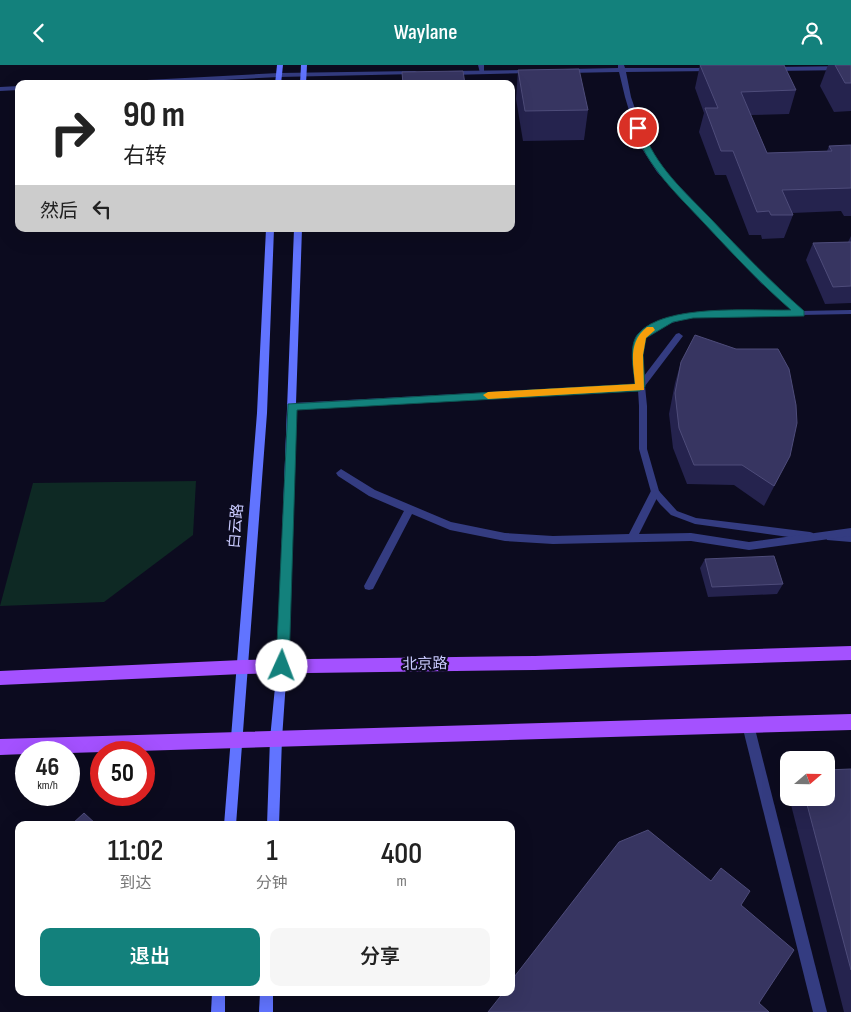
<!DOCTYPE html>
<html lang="zh">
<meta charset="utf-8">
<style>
:root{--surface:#fff;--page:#f6f6f6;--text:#222;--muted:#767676;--accent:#13817c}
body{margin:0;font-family:"Sofia Sans Condensed","Noto Sans SC",sans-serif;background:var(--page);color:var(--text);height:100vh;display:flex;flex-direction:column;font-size:19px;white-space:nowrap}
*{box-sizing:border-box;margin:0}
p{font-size:16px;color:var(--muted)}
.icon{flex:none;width:28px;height:28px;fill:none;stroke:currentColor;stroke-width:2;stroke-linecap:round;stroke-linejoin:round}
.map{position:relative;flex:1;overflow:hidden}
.side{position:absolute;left:15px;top:756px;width:500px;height:175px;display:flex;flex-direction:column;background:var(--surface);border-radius:10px;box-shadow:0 5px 20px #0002}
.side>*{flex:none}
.guide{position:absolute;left:15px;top:15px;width:500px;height:152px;border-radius:10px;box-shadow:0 5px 20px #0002;background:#fff;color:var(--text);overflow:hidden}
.needle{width:32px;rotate:70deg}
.tools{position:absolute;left:780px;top:686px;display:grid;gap:10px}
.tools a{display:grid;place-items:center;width:55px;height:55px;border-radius:10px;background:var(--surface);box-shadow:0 5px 20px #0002;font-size:25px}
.speed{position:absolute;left:15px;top:676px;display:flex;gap:10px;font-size:25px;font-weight:700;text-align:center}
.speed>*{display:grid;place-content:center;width:65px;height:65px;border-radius:50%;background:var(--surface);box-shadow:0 5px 20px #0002;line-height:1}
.speed small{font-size:12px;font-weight:400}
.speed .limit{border:8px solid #d22;background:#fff;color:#111}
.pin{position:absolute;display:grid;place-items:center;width:42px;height:42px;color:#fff;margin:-21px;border:2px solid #fff;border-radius:50%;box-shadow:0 1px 5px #0007}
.me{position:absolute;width:55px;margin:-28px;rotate:2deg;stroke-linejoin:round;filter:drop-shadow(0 0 4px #0008)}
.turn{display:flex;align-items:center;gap:18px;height:105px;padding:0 25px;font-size:22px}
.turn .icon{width:65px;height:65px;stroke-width:2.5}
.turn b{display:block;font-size:35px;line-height:42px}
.then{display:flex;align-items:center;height:48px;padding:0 25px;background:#0003;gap:10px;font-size:19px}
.eta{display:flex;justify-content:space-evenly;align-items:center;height:85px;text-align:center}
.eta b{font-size:30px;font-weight:600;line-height:35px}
.cta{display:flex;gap:10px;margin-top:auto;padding:10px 25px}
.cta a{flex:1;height:58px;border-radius:10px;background:var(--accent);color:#fff;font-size:20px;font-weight:600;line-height:58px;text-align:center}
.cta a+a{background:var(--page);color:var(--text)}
header{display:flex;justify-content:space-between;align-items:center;height:65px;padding:0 25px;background:var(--accent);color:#fff;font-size:22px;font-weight:600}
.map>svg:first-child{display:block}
.green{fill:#0e2924}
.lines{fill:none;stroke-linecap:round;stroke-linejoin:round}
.lane{fill:#343c81;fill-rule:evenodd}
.street{fill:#343c81;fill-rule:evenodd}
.secondary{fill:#6174ff;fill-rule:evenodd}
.primary{fill:#a451ff;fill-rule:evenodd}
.wall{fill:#25234e}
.building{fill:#373561;stroke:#4e4c7a}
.route{fill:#13817c;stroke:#0c5451}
.slow{fill:#f59e0b}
.labels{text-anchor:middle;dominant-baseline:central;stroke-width:4.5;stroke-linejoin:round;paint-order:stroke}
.street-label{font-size:15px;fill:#cacbff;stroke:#0c0b1f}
</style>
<header><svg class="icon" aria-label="back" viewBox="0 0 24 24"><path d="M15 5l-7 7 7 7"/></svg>Waylane<svg class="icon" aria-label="person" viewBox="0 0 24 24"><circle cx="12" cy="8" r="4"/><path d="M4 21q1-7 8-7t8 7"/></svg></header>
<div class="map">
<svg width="851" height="947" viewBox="0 0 851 947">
<rect width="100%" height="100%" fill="#0c0b1f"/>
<polygon class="green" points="196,416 193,470 104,537 0,541 33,418"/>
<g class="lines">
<g class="lane">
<polygon points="478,0 484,0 484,8 480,8"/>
<path d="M851,245V249L693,252L668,259L645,273L642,290L644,311L676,269L679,268L683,271L645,321L647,341V384L659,426L677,446L696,453L810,467L813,468L814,471L813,474L810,475L695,459L671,450L660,439L651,427L639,384V341L638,325L292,344L288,341L292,338L637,319L634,290L637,272C651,257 674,251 693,248Z"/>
<polygon points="830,468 851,469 851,477 827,475 826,472 827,469"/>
</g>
<g class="street">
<polygon points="618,0 624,0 625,3 715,3 715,5 713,6 626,7 631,32 647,79 663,104 767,214 804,246 804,250 798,250 761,218 657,107 639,79 625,32 619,7 567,8 564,6 567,4 618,3"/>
<polygon points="851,1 851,5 772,6 769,4 772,2"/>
<polygon points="530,5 533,7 532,8 450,10 447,8 450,6"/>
<polygon points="415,6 417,7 417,9 279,12 151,19 106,19 109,17 279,8"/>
<polygon points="19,21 19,25 0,26 0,22"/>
<polygon points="341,404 375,425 451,457 505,468 553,471 629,469 652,424 655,423 660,427 639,469 691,468 749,477 851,463 851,471 749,485 691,476 553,479 505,476 450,465 412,449 373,524 369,525 365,524 364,521 404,446 369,431 338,411 336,408"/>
<polygon points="748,655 752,656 754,660 827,947 813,947 742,660 744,656"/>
</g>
<g class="secondary">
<polygon points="277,0 283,0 281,19 275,19"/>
<polygon points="301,0 307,0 306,19 300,19"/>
<polygon points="266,164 274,164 267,348 236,760 224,760 257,348"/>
<polygon points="294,164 302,164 287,601 282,674 279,760 267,760 270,674 277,601"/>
<polygon points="212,928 225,928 225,947 211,947"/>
<polygon points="260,928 273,928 273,947 259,947"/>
</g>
<g class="primary">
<polygon points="851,581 851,595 535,605 242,609 0,620 0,606 242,595 535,591"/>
<polygon points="851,649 851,665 69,688 26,688 26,689 0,690 0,674"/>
</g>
</g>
<g class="wall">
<polygon points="700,0 796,25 789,49 751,50 767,88 827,86 829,81 851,80 851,151 844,151 841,146 792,148 793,150 784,173 762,174 761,170 749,170 726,110 715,110 699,67 704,48 695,23"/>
<polygon points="828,0 851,0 851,46 834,47 820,21"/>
<polygon points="518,5 588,45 584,75 523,76 516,34"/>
<polygon points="851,171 851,238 825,239 806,195 813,178 848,177"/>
<polygon points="681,297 780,410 764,441 734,420 687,419 673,383 669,349 675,318"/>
<polygon points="705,494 783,519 777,529 708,532 700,503"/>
<polygon points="851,704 851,947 844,947 789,732 826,732"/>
<polygon points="789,716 789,732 786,720"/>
</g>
<g class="building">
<polygon points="700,0 784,0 796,25 741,27 767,88 832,86 829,81 851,80 851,123 782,125 793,150 771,150 769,146 757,147 733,86 721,86 705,43 718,43"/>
<polygon points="835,0 851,0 851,18 845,18"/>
<polygon points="579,4 588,45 525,46 518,5"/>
<polygon points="463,6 465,19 403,19 402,7"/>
<polygon points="851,177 851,221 833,222 813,178"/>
<polygon points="695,270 736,284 778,284 789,304 796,340 797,358 790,391 774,421 742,400 694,400 679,363 675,328 681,297"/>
<polygon points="774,491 783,519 712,522 705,494"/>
<polygon points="851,704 851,905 805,732 826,732 826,705"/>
<polygon points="84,748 97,760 71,760"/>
<polygon points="648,765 711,816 721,803 750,826 741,840 794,885 759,938 769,947 488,947 503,928 511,928 511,916 619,777"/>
</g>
<path class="route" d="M638,61L642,63C655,101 684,126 711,154C741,186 771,217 804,246V251L693,253L673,257L646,273L643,290L645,322L640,326L297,345L289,601L287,605H278L276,601L288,339L635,319C634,305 628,281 638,269C664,238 753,246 791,245C760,218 732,188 704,158C677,129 647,102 634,63Z"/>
<path class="slow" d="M647,262H653L655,265L646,273L643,290L644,325L488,334L483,330L488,327L635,319C633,297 628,277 647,262Z"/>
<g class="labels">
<g class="street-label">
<text transform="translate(236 461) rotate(-85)">白云路</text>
<text transform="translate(425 599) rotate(-1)">北京路</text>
</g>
</g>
</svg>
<div class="tools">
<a><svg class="needle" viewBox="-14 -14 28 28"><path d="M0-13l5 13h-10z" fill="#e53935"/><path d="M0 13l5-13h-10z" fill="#767676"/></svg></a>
</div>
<div class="speed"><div>46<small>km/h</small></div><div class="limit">50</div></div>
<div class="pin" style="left:638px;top:63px;background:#d93025"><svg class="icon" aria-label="arrive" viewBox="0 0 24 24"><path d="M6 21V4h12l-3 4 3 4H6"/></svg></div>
<svg class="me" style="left:282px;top:601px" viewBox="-20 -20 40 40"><circle r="19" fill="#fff"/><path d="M0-13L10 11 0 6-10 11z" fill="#13817c"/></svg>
<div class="guide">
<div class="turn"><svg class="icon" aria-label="right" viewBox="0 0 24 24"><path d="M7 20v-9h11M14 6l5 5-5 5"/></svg><div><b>90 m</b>右转</div></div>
<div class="then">然后<svg class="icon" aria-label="left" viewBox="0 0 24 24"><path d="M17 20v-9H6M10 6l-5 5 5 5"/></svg></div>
</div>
<section class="side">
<div class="eta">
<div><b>11:02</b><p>到达</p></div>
<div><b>1</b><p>分钟</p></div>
<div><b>400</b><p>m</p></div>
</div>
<div class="cta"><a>退出</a><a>分享</a></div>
</section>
</div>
